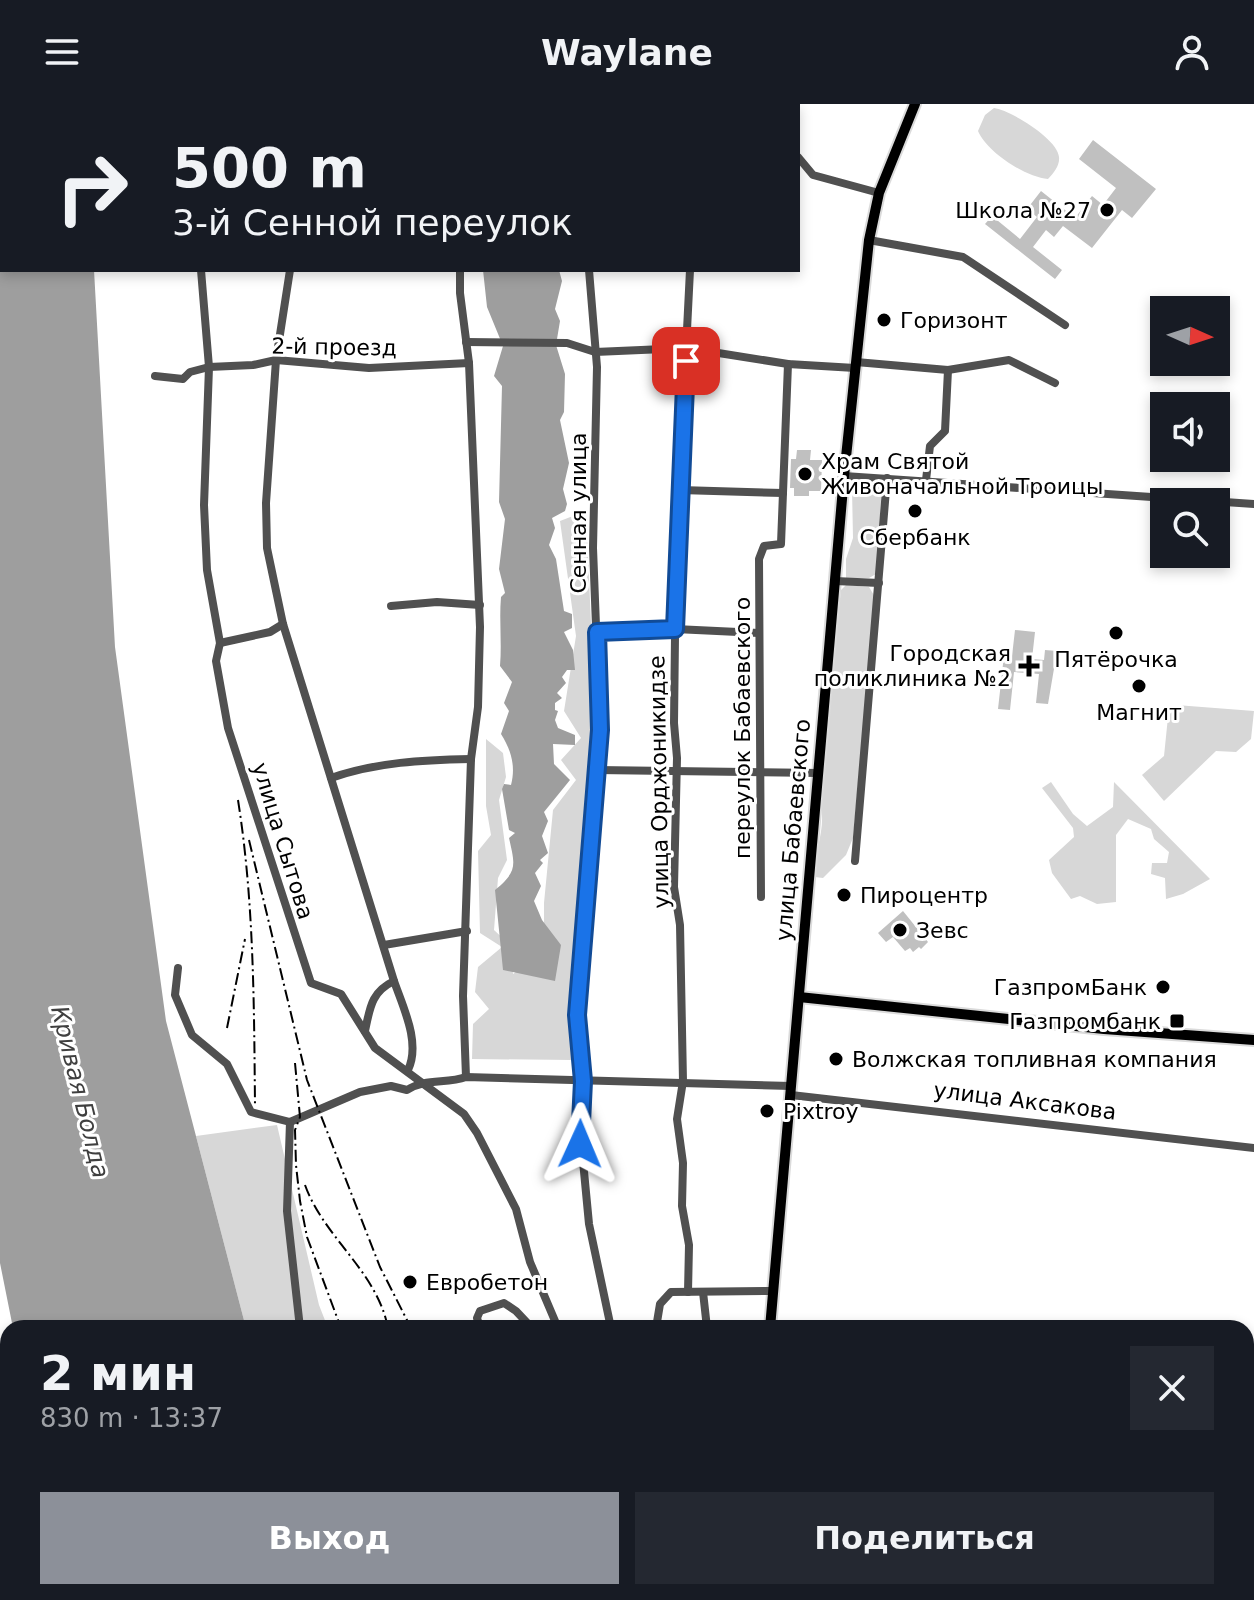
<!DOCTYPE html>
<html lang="ru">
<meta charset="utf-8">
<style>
:root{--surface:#171b24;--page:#242831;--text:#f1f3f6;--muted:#9ea1a6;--accent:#8c9099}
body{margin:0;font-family:"DejaVu Sans",sans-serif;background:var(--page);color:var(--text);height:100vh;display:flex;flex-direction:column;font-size:30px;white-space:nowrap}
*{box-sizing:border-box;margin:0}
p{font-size:26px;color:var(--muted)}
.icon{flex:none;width:44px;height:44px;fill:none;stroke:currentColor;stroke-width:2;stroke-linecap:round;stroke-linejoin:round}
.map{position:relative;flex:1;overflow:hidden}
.panel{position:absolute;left:0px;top:1216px;width:1254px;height:280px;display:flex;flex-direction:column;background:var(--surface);border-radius:24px 24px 0 0;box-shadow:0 4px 12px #0003}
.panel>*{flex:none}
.banner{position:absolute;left:0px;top:0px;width:800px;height:168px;box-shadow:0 4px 12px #0003;background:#171b24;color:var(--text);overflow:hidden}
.needle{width:52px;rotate:93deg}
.controls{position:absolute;left:1150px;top:192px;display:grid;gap:16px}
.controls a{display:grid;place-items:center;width:80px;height:80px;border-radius:0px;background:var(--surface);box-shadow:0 4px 12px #0003;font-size:40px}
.pin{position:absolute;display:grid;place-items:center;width:68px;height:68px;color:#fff;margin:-34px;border-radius:16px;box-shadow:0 4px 12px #0006}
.me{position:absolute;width:88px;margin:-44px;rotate:1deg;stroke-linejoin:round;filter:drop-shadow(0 0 6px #0008)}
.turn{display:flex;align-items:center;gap:28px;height:168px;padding:0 40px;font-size:36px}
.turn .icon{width:104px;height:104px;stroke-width:2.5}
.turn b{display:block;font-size:56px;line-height:68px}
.round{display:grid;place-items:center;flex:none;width:84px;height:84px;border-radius:0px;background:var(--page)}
.headline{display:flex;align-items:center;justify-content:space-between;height:136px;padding:0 40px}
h1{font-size:48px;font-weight:700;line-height:60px}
.primary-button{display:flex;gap:16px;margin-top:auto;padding:16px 40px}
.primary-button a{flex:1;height:92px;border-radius:0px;background:var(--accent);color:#fff;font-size:32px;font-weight:700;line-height:92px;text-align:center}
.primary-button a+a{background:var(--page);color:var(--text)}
header{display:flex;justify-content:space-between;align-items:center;height:104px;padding:0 40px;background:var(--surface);font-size:36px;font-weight:700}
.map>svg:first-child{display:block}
.green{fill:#d7d7d7}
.water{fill:#9e9e9e}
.building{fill:#c0c0c0}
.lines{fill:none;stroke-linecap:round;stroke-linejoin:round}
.major-casing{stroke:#dbdbdb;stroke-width:14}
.minor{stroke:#505050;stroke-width:8}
.major{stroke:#000;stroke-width:10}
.rail{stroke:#000;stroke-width:2;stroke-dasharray:12 4 2 4;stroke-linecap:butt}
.route-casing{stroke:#114b97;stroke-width:20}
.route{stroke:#1a73e8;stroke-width:14}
.poi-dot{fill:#000;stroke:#fff;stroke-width:3}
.labels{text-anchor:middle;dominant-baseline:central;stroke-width:6;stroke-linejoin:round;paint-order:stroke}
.poi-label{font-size:22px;fill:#000;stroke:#fff;text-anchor:start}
.street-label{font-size:22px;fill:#000;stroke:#fff}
.water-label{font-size:24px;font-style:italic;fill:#3f3f3f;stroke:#fff}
</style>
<header><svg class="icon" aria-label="menu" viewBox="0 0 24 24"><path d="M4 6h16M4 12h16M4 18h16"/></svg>Waylane<svg class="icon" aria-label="person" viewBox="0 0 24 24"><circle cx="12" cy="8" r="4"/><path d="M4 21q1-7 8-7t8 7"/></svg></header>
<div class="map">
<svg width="1254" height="1496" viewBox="0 0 1254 1496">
<rect width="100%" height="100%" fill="#fff"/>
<g class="green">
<path d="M994,4C1010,6 1058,35 1059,53C1060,61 1054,69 1048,75C1025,73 987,48 978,27L985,11Z"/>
<polygon points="872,379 882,381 876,470 869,474 846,474 846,455 853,434 852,385 857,381"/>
<polygon points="586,407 594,587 572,888 572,956 472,955 473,920 489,905 475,888 478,863 502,843 480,829 478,747 491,731 486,702 486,635 503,649 506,673 499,696 507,756 498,774 494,826 511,842 513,870 544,848 544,799 553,706 576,676 561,656 581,634 564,607 576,532 560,417"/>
<path d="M846,481L869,483L875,493L853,734L846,751L823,774L815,773C813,753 823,732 822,712C819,638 833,560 841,486Z"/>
<polygon points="1176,601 1254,607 1251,635 1236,648 1216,647 1164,697 1142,671 1164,652 1168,613"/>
<polygon points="1051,678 1073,710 1087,722 1113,703 1114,678 1210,775 1183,790 1166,795 1165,774 1151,770 1152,759 1167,759 1169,748 1154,735 1151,725 1128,715 1116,731 1116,798 1097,800 1080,792 1071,795 1052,769 1049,756 1074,733 1073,724 1042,684"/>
<polygon points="277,1021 319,1201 328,1224 246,1224 196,1032"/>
<polygon points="326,1488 428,1488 431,1496 329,1496"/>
</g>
<g class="water">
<polygon points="0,0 85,0 2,2 2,166 94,166 115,543 166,917 246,1224 13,1224 0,1159"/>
<path d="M483,166H559L562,177L555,205L560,217L556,241L565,270L564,308L560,316L569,359L563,385L567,400L565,407L552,414L555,424L549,441L556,455L564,507L572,510V524L564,528L573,546L575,566H567L562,573L566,579L557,589L562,594L555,599V606L558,607L555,616L558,624L575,631V641L553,640L554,660L570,676L544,708L548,717L542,732L548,749L540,756L543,759L535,769L541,782L534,797L542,816L561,841L555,877L503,866L495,786C518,767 515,761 509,734L515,729L509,726L502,685L504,680L511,681C516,662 511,646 501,630L509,607L504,599L512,578L500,562C502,538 499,516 501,493L505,489L499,465L505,415L499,398L502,282L494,272L503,242L487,203Z"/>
<polygon points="106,1488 326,1488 329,1496 109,1496"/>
</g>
<g class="building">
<polygon points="1093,36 1156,85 1132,114 1122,106 1092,144 1063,122 1054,133 1046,126 1033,143 1062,166 1055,175 985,120 992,112 1020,135 1037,113 1027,105 1041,87 1075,114 1092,92 1103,101 1116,84 1079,55"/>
<polygon points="797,346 811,346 810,356 822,356 821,387 809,387 809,392 794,392 794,384 790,384 791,355 796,355"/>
<polygon points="1015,526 1035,528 1032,555 1044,556 1045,546 1057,547 1048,600 1036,599 1039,570 1014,568 1010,606 998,605 1004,551 1012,552"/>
<polygon points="903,807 928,838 921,845 919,843 913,848 910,844 905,847 893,833 886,838 878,829"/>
</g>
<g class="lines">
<defs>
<g id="major">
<polyline points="799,893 1104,925 1254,936"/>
<polyline points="770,1224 844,372 869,136 879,89 915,0"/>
<polyline points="769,1488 771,1496"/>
</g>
</defs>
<use href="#major" class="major-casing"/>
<g class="minor">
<polyline points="167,0 167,2"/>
<polyline points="440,0 441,2"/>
<polyline points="760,0 761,2"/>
<polyline points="315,2 315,0"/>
<polyline points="608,2 609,0"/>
<polyline points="786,2 788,0"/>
<polyline points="798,53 813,71 879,89"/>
<polyline points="869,136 963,153 1065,221"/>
<polyline points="201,166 209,263 204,401 207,466 220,539 216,557 228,624 311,879 341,890 375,944 464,1010 477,1029 516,1105 530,1158 558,1224"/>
<path d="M290,166L276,256L266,399L267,444L283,520L394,877C371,888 370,904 365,927"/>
<polyline points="460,166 460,189 469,259 480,523 478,603 471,655 463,892 466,973"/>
<polyline points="589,166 597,263 593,444 600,626 577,911 583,977 579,1015 589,1120 611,1224"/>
<polyline points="466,238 567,239 595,248 687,244 788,260 855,264"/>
<polyline points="856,258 948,266 1009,256 1055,279"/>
<polyline points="155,272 183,275 190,268 209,263 253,261 276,256 369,264 469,259"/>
<polyline points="844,372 1254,400"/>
<polyline points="926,376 930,342 945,327 948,266"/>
<polyline points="680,386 783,389"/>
<polyline points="835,477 879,479"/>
<polyline points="391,502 437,498 480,501"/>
<polyline points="597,528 675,525 759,529"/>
<polyline points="220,539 270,528 283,520"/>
<polyline points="597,666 819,669"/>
<path d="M331,674C377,658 423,656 471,655"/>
<polyline points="855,757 887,374"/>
<polyline points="761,793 759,455 764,442 781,440 788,260"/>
<polyline points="384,841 467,827"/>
<path d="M178,864L175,891L192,931L227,960L251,1008L290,1018L360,988L391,982L407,986C425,974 446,980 466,973L791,982"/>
<path d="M394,877C403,903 421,939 408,966"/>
<polyline points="791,991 1254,1044"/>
<polyline points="290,1018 287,1107 300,1224"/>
<polyline points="688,1188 689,1141 682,1102 683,1059 677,1015 683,977 680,821 674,783 677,654 674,619 676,446 690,166"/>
<polyline points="703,1188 707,1224"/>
<polyline points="480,1224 477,1214 480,1207 504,1199 516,1207 532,1224"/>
<polyline points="656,1224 660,1200 671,1188 774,1187"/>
<polyline points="0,1330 8,1326"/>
<polyline points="400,1488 403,1496"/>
<polyline points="611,1488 611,1496"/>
<polyline points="673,1488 675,1496"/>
<polyline points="57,1496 73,1488"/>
<polyline points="700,1496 731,1488"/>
</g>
<use href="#major" class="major"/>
<g class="rail">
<path d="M238,696C254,797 254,899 255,1002"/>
<polyline points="249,736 307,976 380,1163 411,1224"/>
<polyline points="227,924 245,835"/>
<polyline points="295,959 300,1013 295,1026 296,1061 300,1097 307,1133 341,1224"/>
<path d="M305,1081C324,1134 377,1167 388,1224"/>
<polyline points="444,1488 447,1496"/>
<polyline points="482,1488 483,1492"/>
<polyline points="508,1488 511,1496"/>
</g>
</g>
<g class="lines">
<defs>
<polyline id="route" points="580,1040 583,977 577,911 600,626 597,528 675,525 686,257"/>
</defs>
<use href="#route" class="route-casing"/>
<use href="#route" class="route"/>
</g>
<g class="poi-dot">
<circle cx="1107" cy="106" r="8"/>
<circle cx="884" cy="216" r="8"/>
<circle cx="805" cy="370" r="8"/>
<circle cx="915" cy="407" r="8"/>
<circle cx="1116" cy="529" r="8"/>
<path d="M1025 550h8v8h8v8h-8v8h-8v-8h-8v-8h8z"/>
<circle cx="1139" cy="582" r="8"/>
<circle cx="844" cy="791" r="8"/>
<circle cx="900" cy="826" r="8"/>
<circle cx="1163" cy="883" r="8"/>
<rect x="1169" y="909" width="16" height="16" rx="4"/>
<circle cx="836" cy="955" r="8"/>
<circle cx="767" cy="1007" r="8"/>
<circle cx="410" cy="1178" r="8"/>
</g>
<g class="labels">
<g class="poi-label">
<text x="1091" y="106" text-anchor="end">Школа №27</text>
<text x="900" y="216">Горизонт</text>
<text x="821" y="357">Храм Святой<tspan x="821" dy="25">Живоначальной Троицы</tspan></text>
<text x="915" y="433" text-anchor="middle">Сбербанк</text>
<text x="1011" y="549" text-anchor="end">Городская<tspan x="1011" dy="25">поликлиника №2</tspan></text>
<text x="1116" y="555" text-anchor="middle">Пятёрочка</text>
<text x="1139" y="608" text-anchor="middle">Магнит</text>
<text x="860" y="791">Пироцентр</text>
<text x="916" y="826">Зевс</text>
<text x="1147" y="883" text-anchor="end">ГазпромБанк</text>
<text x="1161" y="917" text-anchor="end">Газпромбанк</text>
<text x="852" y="955">Волжская топливная компания</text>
<text x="783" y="1007">Pixtroy</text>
<text x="426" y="1178">Евробетон</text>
</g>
<g class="street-label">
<text transform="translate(334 243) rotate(1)">2-й проезд</text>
<text transform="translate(578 409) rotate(-90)">Сенная улица</text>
<text transform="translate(742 624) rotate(-90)">переулок Бабаевского</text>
<text transform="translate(659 678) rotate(-91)">улица Орджоникидзе</text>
<text transform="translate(793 726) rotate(-85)">улица Бабаевского</text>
<text transform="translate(283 737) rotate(73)">улица Сытова</text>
<text transform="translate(1025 997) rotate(7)">улица Аксакова</text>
</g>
<g class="water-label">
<text transform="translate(80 988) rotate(76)">Кривая Болда</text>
</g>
</g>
</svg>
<div class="controls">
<a><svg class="needle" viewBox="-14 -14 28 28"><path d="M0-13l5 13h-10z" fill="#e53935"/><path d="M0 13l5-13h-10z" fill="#9ea1a6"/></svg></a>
<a><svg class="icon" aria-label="sound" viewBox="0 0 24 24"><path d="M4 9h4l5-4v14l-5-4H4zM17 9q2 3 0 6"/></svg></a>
<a><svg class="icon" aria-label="search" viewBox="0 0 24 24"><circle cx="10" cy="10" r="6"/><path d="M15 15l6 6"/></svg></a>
</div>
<div class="pin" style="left:686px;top:257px;background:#d93025"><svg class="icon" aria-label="arrive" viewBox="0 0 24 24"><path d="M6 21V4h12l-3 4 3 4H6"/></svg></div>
<svg class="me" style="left:580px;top:1040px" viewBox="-20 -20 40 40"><path d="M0-17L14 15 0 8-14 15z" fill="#1a73e8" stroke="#fff" stroke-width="4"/></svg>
<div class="banner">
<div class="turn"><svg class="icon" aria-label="right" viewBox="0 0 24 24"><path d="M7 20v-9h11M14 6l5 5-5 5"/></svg><div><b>500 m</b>3-й Сенной переулок</div></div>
</div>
<section class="panel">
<div class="headline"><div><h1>2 мин</h1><p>830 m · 13:37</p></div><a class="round"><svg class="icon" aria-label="close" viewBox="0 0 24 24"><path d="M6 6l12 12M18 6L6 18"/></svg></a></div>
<div class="primary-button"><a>Выход</a><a>Поделиться</a></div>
</section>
</div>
